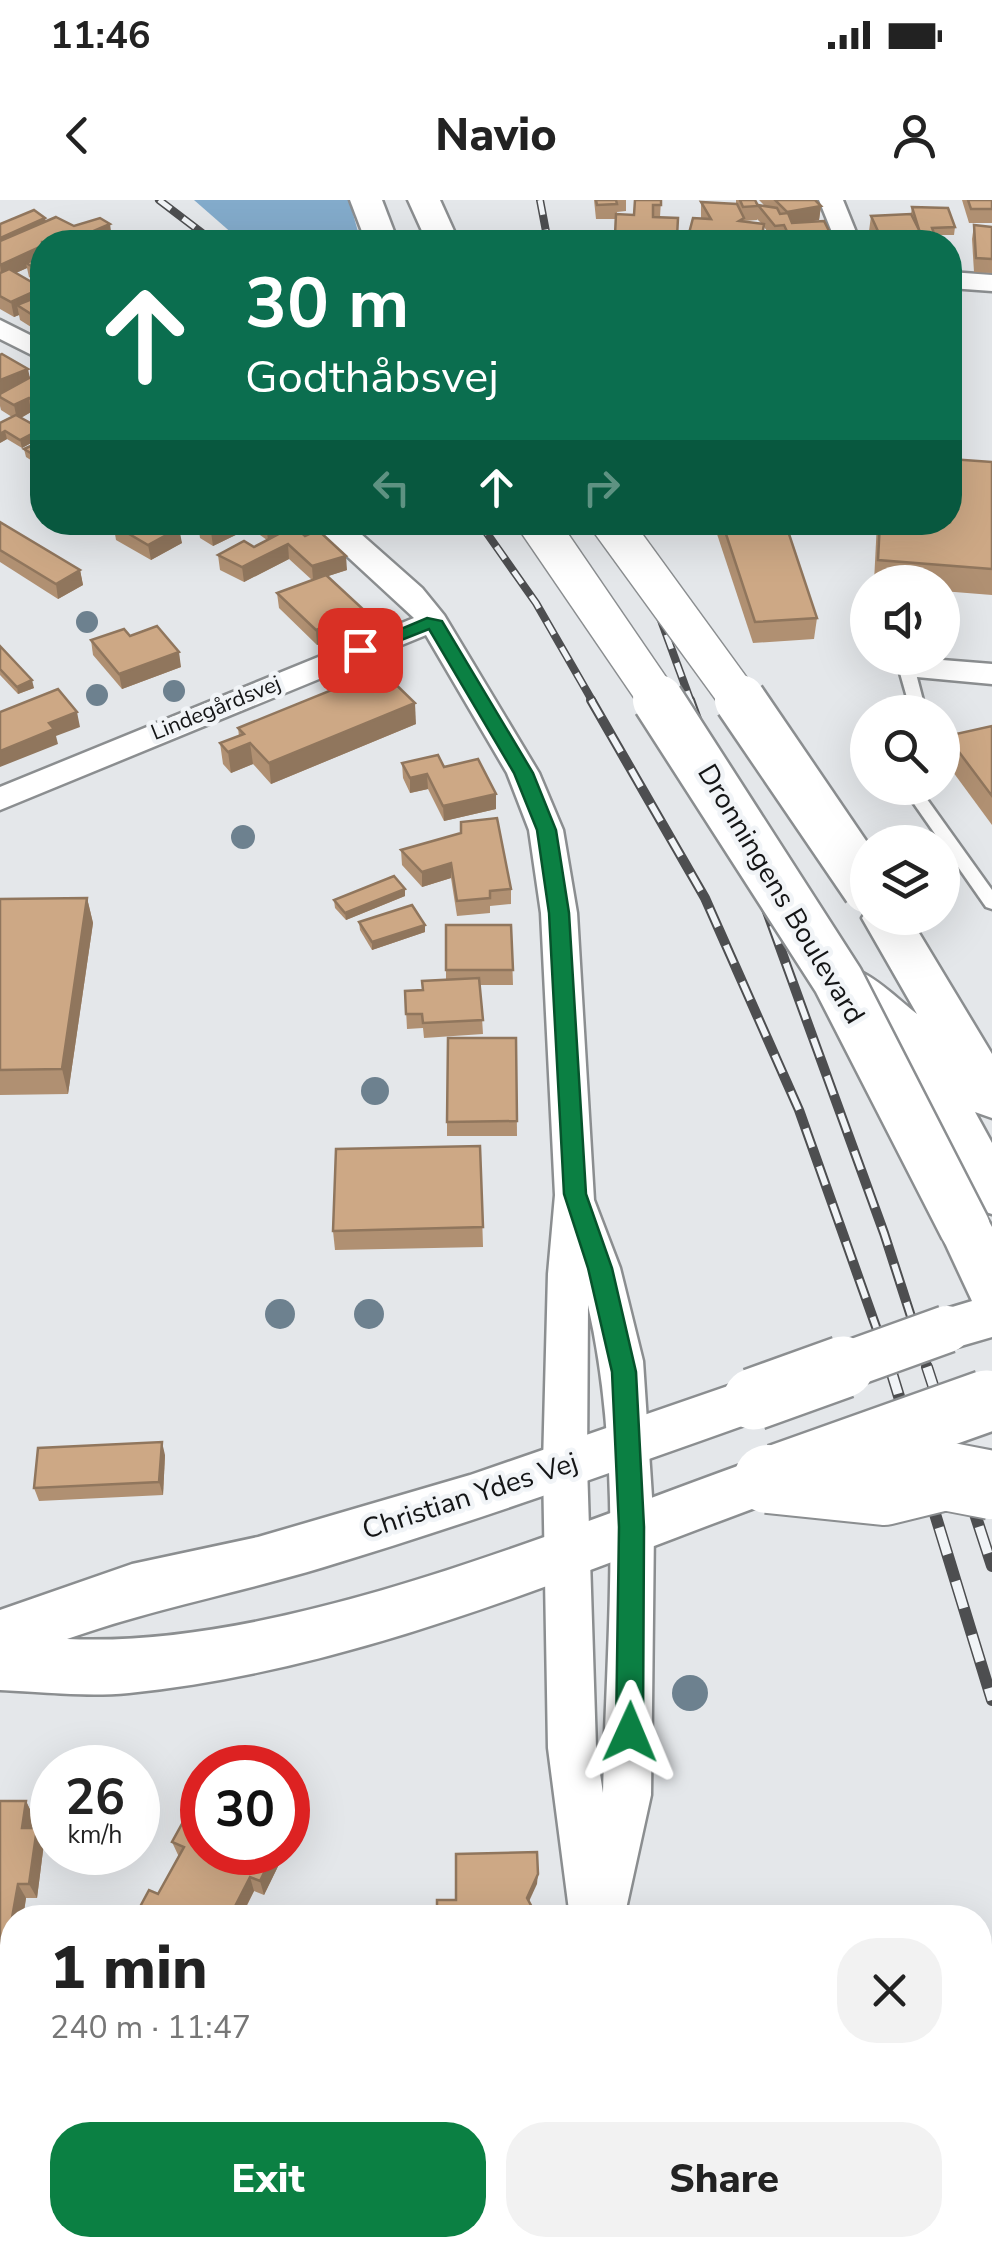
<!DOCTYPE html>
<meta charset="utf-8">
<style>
:root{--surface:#fff;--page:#f2f2f2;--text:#222;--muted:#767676;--accent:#0b8043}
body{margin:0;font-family:"Nunito Sans",sans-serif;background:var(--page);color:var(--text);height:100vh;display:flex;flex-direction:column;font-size:38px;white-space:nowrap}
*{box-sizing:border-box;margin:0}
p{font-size:32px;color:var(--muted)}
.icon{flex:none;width:55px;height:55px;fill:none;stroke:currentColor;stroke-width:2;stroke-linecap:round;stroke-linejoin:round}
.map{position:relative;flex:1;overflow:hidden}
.sheet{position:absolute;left:0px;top:1705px;width:992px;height:352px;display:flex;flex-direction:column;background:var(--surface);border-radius:40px 40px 0 0;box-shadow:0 10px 40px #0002}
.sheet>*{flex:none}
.top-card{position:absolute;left:30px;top:30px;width:932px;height:305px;border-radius:40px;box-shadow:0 10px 40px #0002;background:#0b6e4f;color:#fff;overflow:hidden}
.controls{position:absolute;left:850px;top:365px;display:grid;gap:20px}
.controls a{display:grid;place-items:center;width:110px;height:110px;border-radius:50%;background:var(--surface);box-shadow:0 10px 40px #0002;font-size:50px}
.speed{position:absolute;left:30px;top:1545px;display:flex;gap:20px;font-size:50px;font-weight:700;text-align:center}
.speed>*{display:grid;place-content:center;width:130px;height:130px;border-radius:50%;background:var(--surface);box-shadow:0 10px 40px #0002;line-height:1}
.speed small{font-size:25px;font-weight:400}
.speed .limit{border:15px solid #d22;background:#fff;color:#111}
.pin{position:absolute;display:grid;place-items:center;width:85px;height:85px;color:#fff;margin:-42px;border-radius:20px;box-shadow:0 5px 15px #0006}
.me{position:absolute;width:110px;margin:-55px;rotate:1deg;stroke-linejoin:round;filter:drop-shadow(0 0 8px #0008)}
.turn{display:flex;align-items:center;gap:35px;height:210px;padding:0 50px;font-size:45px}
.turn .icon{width:130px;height:130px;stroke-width:2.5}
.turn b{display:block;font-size:70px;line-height:85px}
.lanes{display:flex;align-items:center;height:95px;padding:0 50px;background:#0003;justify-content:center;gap:50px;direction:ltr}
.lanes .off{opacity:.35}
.round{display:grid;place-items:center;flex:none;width:105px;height:105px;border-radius:40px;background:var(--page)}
.head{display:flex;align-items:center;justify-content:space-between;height:170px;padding:0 50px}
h1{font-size:60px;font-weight:800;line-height:75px}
.cta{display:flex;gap:20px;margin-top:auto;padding:20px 50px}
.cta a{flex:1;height:115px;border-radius:40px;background:var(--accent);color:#fff;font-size:40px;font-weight:800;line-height:115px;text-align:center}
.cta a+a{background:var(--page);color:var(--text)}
.status{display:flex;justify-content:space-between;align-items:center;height:70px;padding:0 50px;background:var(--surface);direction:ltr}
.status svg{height:28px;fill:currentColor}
header{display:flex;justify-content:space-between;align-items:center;height:130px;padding:0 50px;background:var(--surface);font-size:45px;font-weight:800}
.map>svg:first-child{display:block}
.forest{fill:#83abcb}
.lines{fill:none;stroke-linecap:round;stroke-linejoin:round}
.service-casing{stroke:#8b8e90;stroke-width:5}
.minor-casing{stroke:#8b8e90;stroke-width:5}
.tertiary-casing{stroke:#8b8e90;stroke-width:5}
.secondary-casing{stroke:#8b8e90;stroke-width:5}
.service{fill:#fff;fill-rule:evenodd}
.minor{fill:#fff;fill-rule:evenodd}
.tertiary{fill:#fff;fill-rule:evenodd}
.secondary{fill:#fff;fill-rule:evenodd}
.rail-far2-casing{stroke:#4d4e50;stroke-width:8}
.rail-far1-casing{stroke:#4d4e50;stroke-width:10}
.rail-casing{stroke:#4d4e50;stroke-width:12}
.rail-far2{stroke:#f1f4f7;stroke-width:5;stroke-dasharray:15;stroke-linecap:butt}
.rail-far1{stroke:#f1f4f7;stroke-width:6;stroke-dasharray:20;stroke-linecap:butt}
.rail{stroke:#f1f4f7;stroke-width:9;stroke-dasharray:28;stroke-linecap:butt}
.tertiary-bridge-far1-casing{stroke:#8b8e90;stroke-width:51;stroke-linecap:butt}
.tertiary-bridge-casing{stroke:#8b8e90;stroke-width:66;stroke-linecap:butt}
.secondary-bridge-far2-casing{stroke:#8b8e90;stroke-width:41;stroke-linecap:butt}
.secondary-bridge-far1-casing{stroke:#8b8e90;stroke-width:55;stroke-linecap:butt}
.secondary-bridge-casing{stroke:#8b8e90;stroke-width:72;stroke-linecap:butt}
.tertiary-bridge-far1{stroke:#fff;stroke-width:46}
.tertiary-bridge{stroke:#fff;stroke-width:61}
.secondary-bridge-far2{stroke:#fff;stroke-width:38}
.secondary-bridge-far1{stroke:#fff;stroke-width:50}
.secondary-bridge{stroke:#fff;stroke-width:68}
.tree{fill:#6d818f}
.wall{fill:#b09072}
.shaded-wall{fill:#90765d}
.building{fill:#cda885;stroke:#90765d;stroke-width:2.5}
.route{fill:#0b8043;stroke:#07532c;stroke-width:2.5}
.labels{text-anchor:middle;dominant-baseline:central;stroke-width:9;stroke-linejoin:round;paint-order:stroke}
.far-street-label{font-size:22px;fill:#141516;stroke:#f1f4f7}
.street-label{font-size:28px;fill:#141516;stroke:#f1f4f7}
</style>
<div class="status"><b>11:46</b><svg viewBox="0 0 49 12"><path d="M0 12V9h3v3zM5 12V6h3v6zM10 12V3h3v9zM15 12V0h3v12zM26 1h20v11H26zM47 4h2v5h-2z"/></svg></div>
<header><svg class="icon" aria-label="back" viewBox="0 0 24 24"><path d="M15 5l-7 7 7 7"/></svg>Navio<svg class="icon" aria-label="person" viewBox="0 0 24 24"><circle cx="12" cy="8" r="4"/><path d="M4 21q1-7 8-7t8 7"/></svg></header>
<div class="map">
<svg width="992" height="2056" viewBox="0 0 992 2056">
<rect width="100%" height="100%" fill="#e4e7ea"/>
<polygon class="forest" points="194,0 349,0 361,42 242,42"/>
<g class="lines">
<defs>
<g id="service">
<polygon points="906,461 914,466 926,512 906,512 910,508 898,466"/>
<polygon points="903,588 919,588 992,690 992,709 986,707"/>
<polygon points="25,2045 53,2045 48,2056 20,2056"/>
</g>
<g id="minor">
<polygon points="819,0 843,0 860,42 836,42"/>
<polygon points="950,72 992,75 992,91 950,88"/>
<polygon points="0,120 42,141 42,160 0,139"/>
<path d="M310,322H344L361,334L422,388L444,415L539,573L563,630L577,713L594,1000L620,1068L643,1161L654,1327L651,1595L624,1718H570L548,1548L543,1265L548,1074L555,995L541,713L529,630L507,573L426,435L0,610V587L414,418ZM588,1105C624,1263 607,1432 603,1593L596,1548L587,1265Z"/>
<polygon points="917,458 992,464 992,484 906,476 890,466 895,459"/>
<polygon points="587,2045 643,2045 644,2056 588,2056"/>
</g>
<g id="tertiary">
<polygon points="992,1095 992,1137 947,1150 929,1144 921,1129 929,1114"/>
<path d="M754,1177L773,1183L781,1199L773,1215C624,1268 476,1321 324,1367C238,1393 151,1409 67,1439C286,1449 562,1328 768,1255L787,1262L795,1279L787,1296C574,1374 357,1470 129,1493C86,1497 43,1492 0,1490V1410L132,1364L258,1337L470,1275Z"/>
</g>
<g id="secondary">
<polygon points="350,0 382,0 398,42 366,42"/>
<polygon points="408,0 440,0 459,42 427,42"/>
<path d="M868,709V718H910L992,854V918L975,912L992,943V1014L973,1008L887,844L820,792L813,780L820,768C858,756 888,792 917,814L862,718Z"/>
<polygon points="965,1006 984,1013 992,1027 992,1108 972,1101 938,1028 946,1013"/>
</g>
</defs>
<use href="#service" class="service-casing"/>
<use href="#minor" class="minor-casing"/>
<use href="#tertiary" class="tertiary-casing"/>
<use href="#secondary" class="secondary-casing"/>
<use href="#service" class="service"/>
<use href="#minor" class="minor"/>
<use href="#tertiary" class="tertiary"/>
<use href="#secondary" class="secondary"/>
<defs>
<g id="rail-far2">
<polyline points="159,0 214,42"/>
<polyline points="540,0 548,42"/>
<polyline points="479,322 536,403 593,502"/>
<polyline points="625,322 691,502"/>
</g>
<g id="rail-far1">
<polyline points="591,500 705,698 799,910 891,1169"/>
<polyline points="690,500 884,1033 928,1169"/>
</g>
<g id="rail">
<polyline points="890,1167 992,1500"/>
<polyline points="927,1167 992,1366"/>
</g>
</defs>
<use href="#rail-far2" class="rail-far2-casing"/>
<use href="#rail-far1" class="rail-far1-casing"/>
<use href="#rail" class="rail-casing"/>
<use href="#rail-far2" class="rail-far2"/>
<use href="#rail-far1" class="rail-far1"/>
<use href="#rail" class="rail"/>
<defs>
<polyline id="tertiary-bridge-far1" points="836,1169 947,1129"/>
<g id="tertiary-bridge">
<polyline points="754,1199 843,1167"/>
<polyline points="778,1275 986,1201"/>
</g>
<g id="secondary-bridge-far2">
<polyline points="537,322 660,502"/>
<polyline points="610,322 741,502"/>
</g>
<g id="secondary-bridge-far1">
<polyline points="658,500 838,780 965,1028"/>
<polyline points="740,500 868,688"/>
</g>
<polyline id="secondary-bridge" points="768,1279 884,1291 945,1276 992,1285"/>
</defs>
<use href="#tertiary-bridge-far1" class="tertiary-bridge-far1-casing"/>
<use href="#tertiary-bridge" class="tertiary-bridge-casing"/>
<use href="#secondary-bridge-far2" class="secondary-bridge-far2-casing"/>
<use href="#secondary-bridge-far1" class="secondary-bridge-far1-casing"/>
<use href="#secondary-bridge" class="secondary-bridge-casing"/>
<use href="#tertiary-bridge-far1" class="tertiary-bridge-far1"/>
<use href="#tertiary-bridge" class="tertiary-bridge"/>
<use href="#secondary-bridge-far2" class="secondary-bridge-far2"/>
<use href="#secondary-bridge-far1" class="secondary-bridge-far1"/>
<use href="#secondary-bridge" class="secondary-bridge"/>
</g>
<g class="tree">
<circle cx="87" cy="422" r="11"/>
<circle cx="174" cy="491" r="11"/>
<circle cx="97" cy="495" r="11"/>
<circle cx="243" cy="637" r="12"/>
<circle cx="375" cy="891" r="14"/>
<circle cx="280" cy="1114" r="15"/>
<circle cx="369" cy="1114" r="15"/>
<circle cx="690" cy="1493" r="18"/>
</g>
<g class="wall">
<polygon points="594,0 626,0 626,11 617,12 617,14 634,15 661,0 660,17 678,18 677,42 614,42 616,19 596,19"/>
<polygon points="736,0 755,0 758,6 757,20 744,21 761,23 757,19 758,5 765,6 759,0 815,0 821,6 819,20 808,22 834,42 784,42 782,39 774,40 764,27 762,42 687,42 688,37 701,18 701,2 736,4"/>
<polygon points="962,0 992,0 992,23 969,23"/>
<polygon points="912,7 955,27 954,35 935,35 934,42 874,42 869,31 871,16 911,14"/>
<polygon points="46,21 74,26 112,38 102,42 42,42 42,85 29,77 27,68 16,73 42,88 42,134 20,120 19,115 14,117 0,109 0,24"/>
<polygon points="974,25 992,27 992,73 974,72 972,39"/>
<polygon points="0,155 30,178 42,171 42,214 38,216 31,212 21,218 41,229 42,237 22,248 7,239 0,243 12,217 1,210 0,206"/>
<polygon points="42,241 42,261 37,264 26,257 24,249"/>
<polygon points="992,262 992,395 942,391 942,382 874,382 877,322 950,322"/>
<polygon points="0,322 80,370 83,385 58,399 0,362"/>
<polygon points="113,322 176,322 172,324 182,343 151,360 116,340"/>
<polygon points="293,322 293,326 347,370 328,376 365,411 366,426 317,445 279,408 277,393 312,380 289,359 244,382 220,370 218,355 254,347 267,340 250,328 213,346 200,338 198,323"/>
<polygon points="713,322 785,322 817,418 814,439 753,443"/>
<polygon points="130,436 181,467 122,489 93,455 91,440"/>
<polygon points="0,446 34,488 18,494 0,475"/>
<polygon points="416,524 271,584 253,564 231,573 223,564 220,543 239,536 238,528"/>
<polygon points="992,526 992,625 942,557 947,536"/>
<polygon points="402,563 444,567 496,609 444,621 428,589 410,593 403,578"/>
<polygon points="401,650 511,689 511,704 490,706 490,713 457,716 451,678 422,687 402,665"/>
<polygon points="405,696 346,720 335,708 334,700"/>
<polygon points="87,698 93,723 68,894 0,895 0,699"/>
<polygon points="359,722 425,725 425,732 372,750 360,730"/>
<polygon points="446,725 511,725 513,785 480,785 483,834 424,838 423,828 407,829 405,791 422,790 446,780"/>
<polygon points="516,838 517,936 447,936 447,922"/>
<polygon points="480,946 483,1047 335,1050 333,1031"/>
<polygon points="165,1255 163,1295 39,1301 34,1288"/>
<polygon points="0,1601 26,1601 33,1616 32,1628 44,1643 37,1698 26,1698 23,1718 12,1718 12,1805 8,1805 4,1844 8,1920 0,1920"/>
<polygon points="172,1642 202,1652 285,1652 264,1695 254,1691 241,1718 134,1718 158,1694 179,1657"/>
<polygon points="669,2045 873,2045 875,2056 670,2056"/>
</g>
<g class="shaded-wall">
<polygon points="821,6 819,20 786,26 787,12"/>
<polygon points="45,18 47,25 0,46 0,38"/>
<polygon points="110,24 112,38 102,42 68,42"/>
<polygon points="42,46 42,62 26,63 27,68 2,79 0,65"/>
<polygon points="42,88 42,104 17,105 19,115 14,117 11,102"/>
<polygon points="28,169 31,183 0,196 0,180"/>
<polygon points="29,198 31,212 17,220 14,205"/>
<polygon points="42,198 42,214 38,216 35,202"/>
<polygon points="41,229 42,237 22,248 20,240"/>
<polygon points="5,231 7,239 0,243 0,234"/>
<polygon points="42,253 42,261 37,264 36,256"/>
<polygon points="230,322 249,322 250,328 213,346 211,332"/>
<polygon points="272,322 293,322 294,327 268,340 266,325"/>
<polygon points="179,328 182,343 151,360 148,345"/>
<polygon points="288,344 289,359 244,382 242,367"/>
<polygon points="346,356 347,370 313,381 312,366"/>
<polygon points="80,370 83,385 58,399 56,384"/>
<polygon points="365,411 366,426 317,445 316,430"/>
<polygon points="179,452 181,467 122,489 119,474"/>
<polygon points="32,480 34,488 18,494 17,487"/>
<polygon points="415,503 416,524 271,584 269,563"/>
<polygon points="77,512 80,527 56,536 58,544 0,567 0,551 49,523"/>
<polygon points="250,543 253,564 231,573 228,552"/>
<polygon points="427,574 428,589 410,593 410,578"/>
<polygon points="496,594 496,609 444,621 443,606"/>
<polygon points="451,663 451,678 422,687 422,672"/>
<polygon points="405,689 405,696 346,720 345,713"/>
<polygon points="87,698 93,723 68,894 62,869"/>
<polygon points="425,725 425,732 372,750 372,742"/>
<polygon points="162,1242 165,1255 163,1295 159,1282"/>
<polygon points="288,1597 291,1611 288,1618"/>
<polygon points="26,1601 33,1616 30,1643 22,1628"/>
<polygon points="37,1628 44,1643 37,1698 29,1684"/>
<polygon points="274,1652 285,1652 264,1695 260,1681"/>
<polygon points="538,1674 537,1684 526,1708 527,1698"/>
<polygon points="250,1677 254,1691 240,1718 229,1718"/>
<polygon points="18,1684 26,1698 23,1718 13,1718"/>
<polygon points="0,1792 8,1805 2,1856 0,1853"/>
<polygon points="8,1844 12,1851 12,1885 8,1920 0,1909"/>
<polygon points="128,2045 136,2045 131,2056 123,2056"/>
</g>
<g class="building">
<polygon points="596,0 616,0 617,4 597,5"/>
<polygon points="635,0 661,0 661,5 653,5 653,17 678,18 677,37 615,35 616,14 634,15"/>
<polygon points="740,0 755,0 758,6 743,7"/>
<polygon points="775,0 815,0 821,6 787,12"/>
<polygon points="968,0 992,0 992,9 971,9"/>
<polygon points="701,2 737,4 744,18 739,21 764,24 761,42 688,37 693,18 711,19"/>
<polygon points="758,5 777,8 780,14 788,13 792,23 824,21 834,41 792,42 784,25 775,26"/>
<polygon points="912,7 948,8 955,27 932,28 935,36 921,36"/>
<polygon points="34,10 45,18 0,38 0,24"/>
<polygon points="911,14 925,42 883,42 871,16"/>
<polygon points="56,17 74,26 100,18 110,24 68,42 62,42 57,40 51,42 42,42 42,46 0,65 0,41"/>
<polygon points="974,25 992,27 992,59 976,58"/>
<polygon points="42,56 42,72 26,63"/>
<polygon points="9,69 42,88 11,102 0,96 0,73"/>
<polygon points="42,95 42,121 17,105"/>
<polygon points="2,154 28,169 0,180 0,155"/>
<polygon points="42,171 42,198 35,202 29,198 14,205 0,197 0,194"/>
<polygon points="16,215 41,229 20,240 5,231 0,234 0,223"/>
<polygon points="42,241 42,253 36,256 24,249"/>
<polygon points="950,259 992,262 992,369 878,360 880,322 950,322"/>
<polygon points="0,322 80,370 56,384 0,350"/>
<polygon points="118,322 169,322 179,328 148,345 114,325"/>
<polygon points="198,322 230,322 211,332"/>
<polygon points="722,322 785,322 817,418 755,422"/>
<polygon points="294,326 305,336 318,330 346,356 312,366 288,344 242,367 218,355 244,341 254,347"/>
<polygon points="326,375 365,411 316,430 277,393"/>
<polygon points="157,426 179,452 119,474 91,440 124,429 130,436"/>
<polygon points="0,446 32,480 17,487 0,469"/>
<polygon points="381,470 415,503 269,563 250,543 228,552 220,543 244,534 238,528"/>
<polygon points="58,489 77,512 49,523 54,529 0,551 0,512"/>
<polygon points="992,526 992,596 947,536"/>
<polygon points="438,555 444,567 478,559 496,594 443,606 427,574 410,578 402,563"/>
<polygon points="497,618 511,689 490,691 490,698 457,701 451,663 422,672 401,650 461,633 461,622"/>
<polygon points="394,676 405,689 345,713 334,700"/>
<polygon points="87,698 62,869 0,870 0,699"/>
<polygon points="412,705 425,725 372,742 359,722"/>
<polygon points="446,725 511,725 513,770 446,770"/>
<polygon points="479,778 483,820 423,823 422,814 406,814 405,791 423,790 422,781"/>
<polygon points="448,838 516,838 517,921 447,922"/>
<polygon points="480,946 483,1027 333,1031 336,949"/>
<polygon points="162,1242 159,1282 34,1288 38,1248"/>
<polygon points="199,1593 202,1595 202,1652 274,1652 260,1681 250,1677 229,1718 134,1718 149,1690 158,1694 184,1647 172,1642"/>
<polygon points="0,1601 26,1601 22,1628 37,1628 29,1684 18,1684 12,1718 11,1734 12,1734 12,1792 0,1793"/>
<polygon points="537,1652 538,1674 527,1698 538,1718 437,1718 437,1700 456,1700 456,1654"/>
<polygon points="0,1844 8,1844 0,1906"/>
<polygon points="55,2045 128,2045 123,2056 57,2056 51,2054"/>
<polygon points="465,2045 552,2045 553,2056 465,2056"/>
<polygon points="673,2045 873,2045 875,2056 674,2056"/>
<polygon points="967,2051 968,2056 887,2056 887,2054"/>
</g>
<polygon class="route" points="427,418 442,421 533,573 556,630 569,713 586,994 612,1068 636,1172 644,1327 643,1532 639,1541 630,1545 620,1541 616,1532 619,1327 612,1172 588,1068 564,994 549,713 537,630 514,573 429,429 366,454 351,450"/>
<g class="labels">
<g class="far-street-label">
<text transform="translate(216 508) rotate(-22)">Lindegårdsvej</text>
</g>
<g class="street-label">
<text transform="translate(781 694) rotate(59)">Dronningens Boulevard</text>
<text transform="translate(470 1296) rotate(-18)">Christian Ydes Vej</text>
</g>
</g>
</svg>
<div class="controls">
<a><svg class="icon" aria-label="sound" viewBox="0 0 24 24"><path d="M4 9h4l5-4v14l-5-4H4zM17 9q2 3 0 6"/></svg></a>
<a><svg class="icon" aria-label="search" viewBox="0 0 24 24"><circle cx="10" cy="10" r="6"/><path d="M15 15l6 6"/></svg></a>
<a><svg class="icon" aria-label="layers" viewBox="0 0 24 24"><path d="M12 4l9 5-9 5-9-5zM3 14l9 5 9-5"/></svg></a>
</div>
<div class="speed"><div>26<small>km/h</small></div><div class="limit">30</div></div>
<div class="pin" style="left:360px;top:450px;background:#d93025"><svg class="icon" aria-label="arrive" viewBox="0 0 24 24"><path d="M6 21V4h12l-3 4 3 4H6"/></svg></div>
<svg class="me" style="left:630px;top:1532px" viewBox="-20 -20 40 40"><path d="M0-17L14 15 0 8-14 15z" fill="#0b8043" stroke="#fff" stroke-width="4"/></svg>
<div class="top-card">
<div class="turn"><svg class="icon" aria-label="ahead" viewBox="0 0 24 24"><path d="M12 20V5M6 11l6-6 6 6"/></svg><div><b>30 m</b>Godthåbsvej</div></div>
<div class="lanes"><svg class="icon off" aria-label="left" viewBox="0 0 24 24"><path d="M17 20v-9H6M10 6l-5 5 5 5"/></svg><svg class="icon" aria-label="ahead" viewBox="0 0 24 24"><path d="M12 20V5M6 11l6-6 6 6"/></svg><svg class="icon off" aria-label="right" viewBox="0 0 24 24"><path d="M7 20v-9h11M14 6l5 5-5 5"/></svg></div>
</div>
<section class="sheet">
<div class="head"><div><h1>1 min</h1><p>240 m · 11:47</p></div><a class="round"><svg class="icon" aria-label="close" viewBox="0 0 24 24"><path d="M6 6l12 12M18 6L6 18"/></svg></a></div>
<div class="cta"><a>Exit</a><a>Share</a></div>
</section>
</div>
